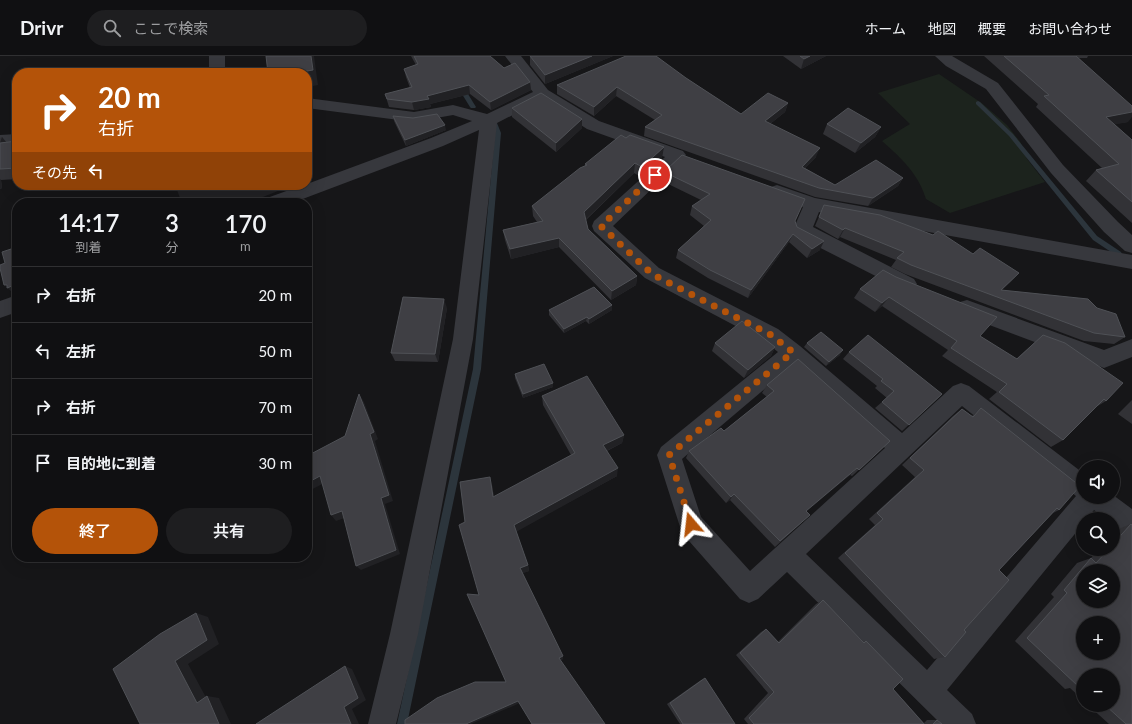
<!DOCTYPE html>
<html lang="ja">
<meta charset="utf-8">
<style>
:root{--surface:#101012;--page:#1e1e20;--text:#f1f3f6;--muted:#9c9d9f;--line:#303032;--accent:#b45309}
body{margin:0;font-family:Lato,"Noto Sans JP",sans-serif;background:var(--page);color:var(--text);height:100vh;display:flex;flex-direction:column;font-size:15px;white-space:nowrap}
*{box-sizing:border-box;margin:0}
p{font-size:13px;color:var(--muted)}
.icon{flex:none;width:22px;height:22px;fill:none;stroke:currentColor;stroke-width:2;stroke-linecap:round;stroke-linejoin:round}
.map{position:relative;flex:1;overflow:hidden}
.details{position:absolute;left:12px;top:142px;width:300px;height:364px;display:flex;flex-direction:column;background:var(--surface);border-radius:16px;box-shadow:0 4px 16px #0002,0 0 0 1px var(--line)}
.details>*{flex:none}
.hud{position:absolute;left:12px;top:12px;width:300px;height:122px;border-radius:16px;box-shadow:0 4px 16px #0002,0 0 0 1px var(--line);background:#b45309;color:#fff;overflow:hidden}
.controls{position:absolute;left:1076px;top:404px;display:grid;gap:8px}
.controls a{display:grid;place-items:center;width:44px;height:44px;border-radius:50%;background:var(--surface);box-shadow:0 4px 16px #0002,0 0 0 1px var(--line);font-size:20px}
.pin{position:absolute;display:grid;place-items:center;width:34px;height:34px;color:#fff;margin:-17px;border:2px solid #fff;border-radius:50%;box-shadow:0 1px 4px #0007}
.me{position:absolute;width:44px;margin:-22px;rotate:343deg;stroke-linejoin:round;filter:drop-shadow(0 0 3px #0008)}
.turn{display:flex;align-items:center;gap:14px;height:84px;padding:0 20px;font-size:18px}
.turn .icon{width:52px;height:52px;stroke-width:2.5}
.turn b{display:block;font-size:28px;line-height:34px}
.then{display:flex;align-items:center;height:38px;padding:0 20px;background:#0003;gap:8px;font-size:15px}
.eta{display:flex;justify-content:space-evenly;align-items:center;height:68px;text-align:center}
.eta b{font-size:24px;font-weight:600;line-height:28px}
.cta{display:flex;gap:8px;margin-top:auto;padding:8px 20px}
.cta a{flex:1;height:46px;border-radius:24px;background:var(--accent);color:#fff;font-size:16px;font-weight:600;line-height:46px;text-align:center}
.cta a+a{background:var(--page);color:var(--text)}
ul{padding:0;list-style:none}
li{display:flex;align-items:center;gap:12px;height:56px;padding:0 20px;border-top:1px solid var(--line)}
li div{flex:1}
li b{display:block;font-size:15px}
li em{font-style:normal}
header{display:flex;align-items:center;gap:24px;box-sizing:border-box;height:56px;padding:0 20px;background:var(--surface);border-bottom:1px solid var(--line)}
header strong{font-size:19px}
nav{display:flex;gap:22px;margin-inline-start:auto;font-size:14px}
.search{width:280px;height:36px;background:var(--page);display:flex;align-items:center;gap:10px;box-sizing:border-box;padding:0 14px;border-radius:22px;color:var(--muted);font-size:15px}
.map>svg:first-child{display:block}
.built{fill:#222225}
.green{fill:#1c231d}
.lines{fill:none;stroke-linecap:round;stroke-linejoin:round}
.stream{fill:#2c353c;fill-rule:evenodd}
.street{fill:#37383d;fill-rule:evenodd}
.wall{fill:#323236}
.shaded-wall{fill:#212124}
.building{fill:#3f3f44;stroke:#4f5156;fill-rule:evenodd}
.route{stroke:#b45309;stroke-width:7;stroke-dasharray:0 12.6}
</style>
<header>
<strong>Drivr</strong>
<div class="search"><svg class="icon" aria-label="search" viewBox="0 0 24 24"><circle cx="10" cy="10" r="6"/><path d="M15 15l6 6"/></svg>ここで検索</div>
<nav><a>ホーム</a><a>地図</a><a>概要</a><a>お問い合わせ</a></nav>
</header>
<div class="map">
<svg width="1132" height="668" viewBox="0 0 1132 668">
<rect width="100%" height="100%" fill="#161618"/>
<polygon class="built" points="175,129 273,129 278,135 248,147 182,147"/>
<path class="green" d="M939,18L983,48L1007,69L1021,87L1027,103L1045,126L950,157L926,143C918,117 901,102 882,85L910,68L878,37Z"/>
<g class="lines">
<g class="stream">
<polygon points="460,28 463,30 476,51 475,52 471,52 470,51 457,30"/>
<polygon points="978,45 980,46 1013,78 1097,180 1121,196 1122,198 1121,200 1117,200 1093,184 1009,80 976,48 976,46"/>
<polygon points="494,65 497,67 501,77 481,313 407,668 397,668 473,313 495,77 491,67"/>
</g>
<g class="street">
<rect x="209" y="0" width="16" height="17"/>
<path d="M505,0H521L548,34L599,65L683,95L686,99L683,103L613,170L659,212L778,273L800,290L902,377L953,330L961,327L969,330L1083,417V441H1113V439L1132,453V480L1123,477L1113,469V463H1106L1094,454L1087,463H1083V468L947,634L972,658L976,668H941L787,516L758,543L749,547L740,543L682,477L657,399L661,391L778,296L764,285L645,222L594,175L592,170L594,165L665,101L587,73L542,44L497,67L473,283L418,578L396,668H368L390,578L453,283L479,74L443,90L292,147H264L267,142L303,129H307V128L431,82L472,65L453,59L414,66L307,52V42L414,56L453,49L487,58L533,36ZM793,309L885,392L750,515L701,461L682,403ZM962,350L1076,440L927,614L806,498Z"/>
<polygon points="935,0 952,0 998,27 1063,109 1118,166 1132,179 1132,197 1125,195 1104,176 1051,117 986,33 946,10"/>
<polygon points="17,78 17,90 0,91 0,79"/>
<polygon points="777,129 815,142 1132,199 1132,213 819,156 813,171 914,223 917,228 914,233 907,236 795,179 793,174 803,151 771,139 768,135 771,131"/>
<polygon points="17,239 17,256 0,262 0,245"/>
<polygon points="967,244 1104,294 1132,283 1132,301 1104,312 960,258 957,252 960,246"/>
</g>
</g>
<g class="wall">
<polygon points="411,0 490,0 504,12 530,26 531,34 491,54 470,38 430,48 431,51 414,54 389,51 385,38 410,32 406,21 404,13 416,9"/>
<polygon points="530,0 613,0 545,28 530,9"/>
<polygon points="783,0 826,0 801,13"/>
<polygon points="984,0 1088,0 1087,2 1079,2 1128,66 1114,68 1132,84 1132,167 1086,125 1096,114 1102,112 1036,51 1038,48"/>
<polygon points="686,22 741,58 788,47 785,56 770,68 816,101 805,112 835,129 903,122 898,130 868,150 815,141 644,80 645,71 655,64 616,40 594,60 557,38 557,29"/>
<polygon points="512,52 582,63 582,72 556,96 512,61"/>
<polygon points="393,60 446,74 406,90 394,65"/>
<polygon points="827,68 881,71 875,81 855,97 823,78"/>
<polygon points="2,81 6,86 17,85 17,123 1,124 2,132 0,133 0,82"/>
<polygon points="662,102 641,121 634,117 586,164 588,173 637,220 636,229 611,244 559,191 511,203 505,184 503,174 537,166 533,160 532,150 585,110 585,108"/>
<polygon points="664,116 795,165 797,171 820,194 807,202 789,186 748,242 708,222 676,202 678,194 704,170 690,159 692,150 701,144 662,125"/>
<polygon points="824,149 973,198 1019,217 1002,234 1125,281 1114,288 1084,285 905,218 891,211 896,204 840,181 838,183 815,170"/>
<polygon points="883,214 980,280 1016,303 1043,279 1106,345 1096,351 1063,384 1051,391 989,343 997,336 942,300 948,294 882,250 875,256 854,242 860,233"/>
<polygon points="612,249 612,254 589,268 586,265 564,277 549,259 549,254"/>
<polygon points="447,252 438,306 395,305 391,297"/>
<polygon points="715,287 775,291 771,300 744,322 712,295"/>
<polygon points="807,287 840,299 826,310 804,291"/>
<polygon points="849,296 942,338 902,375 875,352 882,346 887,342 875,332 877,330 843,303"/>
<polygon points="515,318 553,327 553,331 523,342 515,322"/>
<polygon points="767,329 890,385 852,420 850,419 806,455 810,459 775,491 730,444 726,447 686,402 689,395 724,375 767,341 762,337"/>
<polygon points="542,340 624,379 622,387 607,395 617,420 516,475 528,509 529,515 522,517 563,603 506,626 479,539 465,466 492,429 494,441 571,399 543,349"/>
<polygon points="1132,344 1132,368 1118,358"/>
<polygon points="981,352 1059,454 1053,457 999,514 964,574 945,601 934,603 838,502 875,469 869,463 915,421 902,409 953,360 962,353 972,360"/>
<polygon points="1131,468 1132,668 1109,668 1088,649 1113,649 1083,619 1083,644 1070,632 1065,633 1015,585 1054,541 1051,538 1077,507 1091,502 1099,493 1113,493 1113,478 1116,474"/>
<polygon points="823,544 864,586 866,585 893,633 924,667 927,664 937,664 942,668 748,668 744,663 768,637 736,599 761,576 766,573 778,586 816,548"/>
<polygon points="705,622 735,668 680,668 667,648 701,624"/>
</g>
<g class="shaded-wall">
<polygon points="311,0 314,0 318,29 307,31 307,17 296,17"/>
<polygon points="592,0 613,0 545,28 545,19"/>
<polygon points="810,0 826,0 801,13 804,3"/>
<polygon points="530,26 531,34 491,54 490,46"/>
<polygon points="469,29 470,38 430,48 431,51 414,54 412,46 427,40"/>
<polygon points="617,31 616,40 594,60 594,51"/>
<polygon points="788,47 785,56 762,74 765,65"/>
<polygon points="1132,56 1132,61 1128,66 1097,72 1106,61"/>
<polygon points="582,63 582,72 556,96 556,87"/>
<polygon points="445,69 446,74 406,90 405,84"/>
<polygon points="881,71 875,81 855,97 861,87"/>
<polygon points="2,81 11,92 0,87"/>
<polygon points="664,91 662,102 641,121 642,111"/>
<polygon points="820,92 816,101 798,119 802,111"/>
<polygon points="635,107 634,117 583,166 584,156"/>
<polygon points="903,122 898,130 868,150 873,142"/>
<polygon points="0,123 1,124 2,132 0,133"/>
<polygon points="845,172 840,181 838,183 843,174"/>
<polygon points="793,178 789,186 748,242 751,234"/>
<polygon points="559,182 559,191 511,203 510,193"/>
<polygon points="824,185 820,194 807,202 812,193"/>
<polygon points="1019,217 1011,226 995,240 1001,234"/>
<polygon points="637,220 636,229 611,244 612,235"/>
<polygon points="17,228 17,240 7,232"/>
<polygon points="889,241 882,250 875,256 882,247"/>
<polygon points="444,243 447,252 438,306 435,298"/>
<polygon points="612,249 612,254 589,268 589,263"/>
<polygon points="587,261 586,265 564,277 564,273"/>
<polygon points="775,291 771,300 744,322 748,314"/>
<polygon points="843,294 840,299 826,310 829,306"/>
<polygon points="553,327 553,331 523,342 523,338"/>
<polygon points="359,338 364,346 378,383 375,385 393,445 385,448 400,498 361,514 356,510 381,442 370,378"/>
<polygon points="624,379 622,387 602,397 603,389"/>
<polygon points="618,412 617,420 516,476 514,469"/>
<polygon points="857,412 850,419 800,461 806,455"/>
<polygon points="320,420 326,426 307,436 307,427"/>
<polygon points="490,421 492,429 495,448 493,441"/>
<polygon points="734,438 730,444 726,447 731,441"/>
<polygon points="342,455 347,461 336,465 331,459"/>
<polygon points="528,509 529,515 521,518 520,512"/>
<polygon points="196,557 208,561 219,588 188,608 210,649 197,647 175,605"/>
<polygon points="563,600 563,603 560,605 559,602"/>
<polygon points="345,610 352,613 366,644 352,653 359,668 351,668 344,651"/>
<polygon points="207,640 219,642 231,668 219,668"/>
<polygon points="518,645 520,647 471,668 466,668"/>
</g>
<g class="building">
<polygon points="266,0 311,0 313,14 296,17 268,17"/>
<polygon points="414,0 490,0 504,12 515,7 530,26 490,46 469,29 427,40 429,43 412,46 387,43 385,38 412,31 404,13 418,8"/>
<polygon points="530,0 592,0 545,19"/>
<polygon points="626,0 656,0 686,22 741,58 768,37 788,47 765,65 820,92 802,111 835,129 876,104 903,122 873,142 819,132 645,71 662,59 617,31 594,51 557,29"/>
<polygon points="800,0 810,0 804,3"/>
<polygon points="1004,0 1076,0 1132,50 1132,56 1106,61 1132,84 1132,146 1096,114 1119,108 1044,40 1049,39"/>
<polygon points="541,37 582,63 556,87 512,52"/>
<polygon points="848,52 881,71 861,87 827,68"/>
<polygon points="437,58 445,69 405,84 393,60 413,62"/>
<polygon points="621,79 626,82 630,79 664,91 642,111 635,107 584,156 588,173 637,220 612,235 559,182 510,193 503,174 543,165 532,150 580,112 587,109 585,108"/>
<polygon points="17,85 17,112 0,113 0,87"/>
<polygon points="682,99 805,143 795,165 797,171 824,185 812,193 793,178 751,234 710,214 678,194 711,164 692,150 710,138 664,116"/>
<polygon points="824,149 880,159 933,179 938,175 973,198 980,192 1019,217 1001,234 1088,243 1097,252 1116,258 1125,281 1094,277 911,209 897,202 904,196 845,172 843,174 819,161"/>
<polygon points="17,191 17,228 7,232 7,229 4,229 0,212 0,209 5,207 2,196"/>
<polygon points="883,214 896,221 997,261 980,280 1017,303 1043,279 1065,287 1123,327 1106,345 1104,343 1063,384 999,336 1007,328 951,292 957,285 889,241 882,247 860,233"/>
<polygon points="594,231 612,249 589,263 587,261 564,273 549,254"/>
<polygon points="403,241 444,243 435,298 391,297"/>
<polygon points="742,265 775,291 748,314 715,287"/>
<polygon points="821,276 843,294 829,306 807,287"/>
<polygon points="868,279 942,338 909,369 882,346 894,335 881,325 883,323 849,296"/>
<polygon points="798,303 890,385 859,414 857,412 806,455 810,459 780,485 734,438 731,441 689,395 721,372 724,375 774,335 767,329"/>
<polygon points="544,308 553,327 523,338 515,318"/>
<polygon points="587,320 624,379 603,389 618,412 514,469 528,509 520,512 563,600 559,602 605,668 532,668 518,645 466,668 405,668 405,664 437,642 475,626 506,626 467,538 479,539 459,469 465,466 460,426 490,421 493,441 575,397 542,340"/>
<polygon points="359,338 374,376 370,378 389,439 381,442 396,494 356,510 342,455 331,459 320,420 307,427 307,400 345,380"/>
<polygon points="981,352 1080,430 1059,454 1057,452 999,514 1009,524 964,574 966,576 945,601 845,497 883,463 877,457 924,414 910,402 962,353 973,361"/>
<path d="M1131,468L1132,469V668H1126L1105,649H1113V619H1083V629L1082,628L1079,631L1027,582L1067,537L1064,534L1091,502L1096,507L1109,493H1113V488ZM1083,515H1113V545H1083ZM1083,567H1113V597H1083Z"/>
<polygon points="823,544 864,587 866,585 903,623 893,633 924,668 754,668 749,662 774,636 740,597 766,573 779,587"/>
<polygon points="196,557 207,584 175,605 197,647 207,640 219,668 140,668 113,613 160,578"/>
<polygon points="345,610 358,642 344,651 351,668 256,668"/>
<polygon points="705,622 735,668 683,668 670,647"/>
<polygon points="937,664 942,668 933,668"/>
</g>
<g class="lines">
<polyline class="route" points="655,119 601,170 652,218 771,279 793,296 669,399 691,468"/>
</g>
</svg>
<div class="controls">
<a><svg class="icon" aria-label="sound" viewBox="0 0 24 24"><path d="M4 9h4l5-4v14l-5-4H4zM17 9q2 3 0 6"/></svg></a>
<a><svg class="icon" aria-label="search" viewBox="0 0 24 24"><circle cx="10" cy="10" r="6"/><path d="M15 15l6 6"/></svg></a>
<a><svg class="icon" aria-label="layers" viewBox="0 0 24 24"><path d="M12 4l9 5-9 5-9-5zM3 14l9 5 9-5"/></svg></a>
<a>+</a>
<a>−</a>
</div>
<div class="pin" style="left:655px;top:119px;background:#d93025"><svg class="icon" aria-label="arrive" viewBox="0 0 24 24"><path d="M6 21V4h12l-3 4 3 4H6"/></svg></div>
<svg class="me" style="left:691px;top:468px" viewBox="-20 -20 40 40"><path d="M0-17L14 15 0 8-14 15z" fill="#b45309" stroke="#fff" stroke-width="4"/></svg>
<div class="hud">
<div class="turn"><svg class="icon" aria-label="right" viewBox="0 0 24 24"><path d="M7 20v-9h11M14 6l5 5-5 5"/></svg><div><b>20 m</b>右折</div></div>
<div class="then">その先<svg class="icon" aria-label="left" viewBox="0 0 24 24"><path d="M17 20v-9H6M10 6l-5 5 5 5"/></svg></div>
</div>
<section class="details">
<div class="eta">
<div><b>14:17</b><p>到着</p></div>
<div><b>3</b><p>分</p></div>
<div><b>170</b><p>m</p></div>
</div>
<ul>
<li><svg class="icon" aria-label="right" viewBox="0 0 24 24"><path d="M7 20v-9h11M14 6l5 5-5 5"/></svg><div><b>右折</b></div><em>20 m</em></li>
<li><svg class="icon" aria-label="left" viewBox="0 0 24 24"><path d="M17 20v-9H6M10 6l-5 5 5 5"/></svg><div><b>左折</b></div><em>50 m</em></li>
<li><svg class="icon" aria-label="right" viewBox="0 0 24 24"><path d="M7 20v-9h11M14 6l5 5-5 5"/></svg><div><b>右折</b></div><em>70 m</em></li>
<li><svg class="icon" aria-label="arrive" viewBox="0 0 24 24"><path d="M6 21V4h12l-3 4 3 4H6"/></svg><div><b>目的地に到着</b></div><em>30 m</em></li>
</ul>
<div class="cta"><a>終了</a><a>共有</a></div>
</section>
</div>
